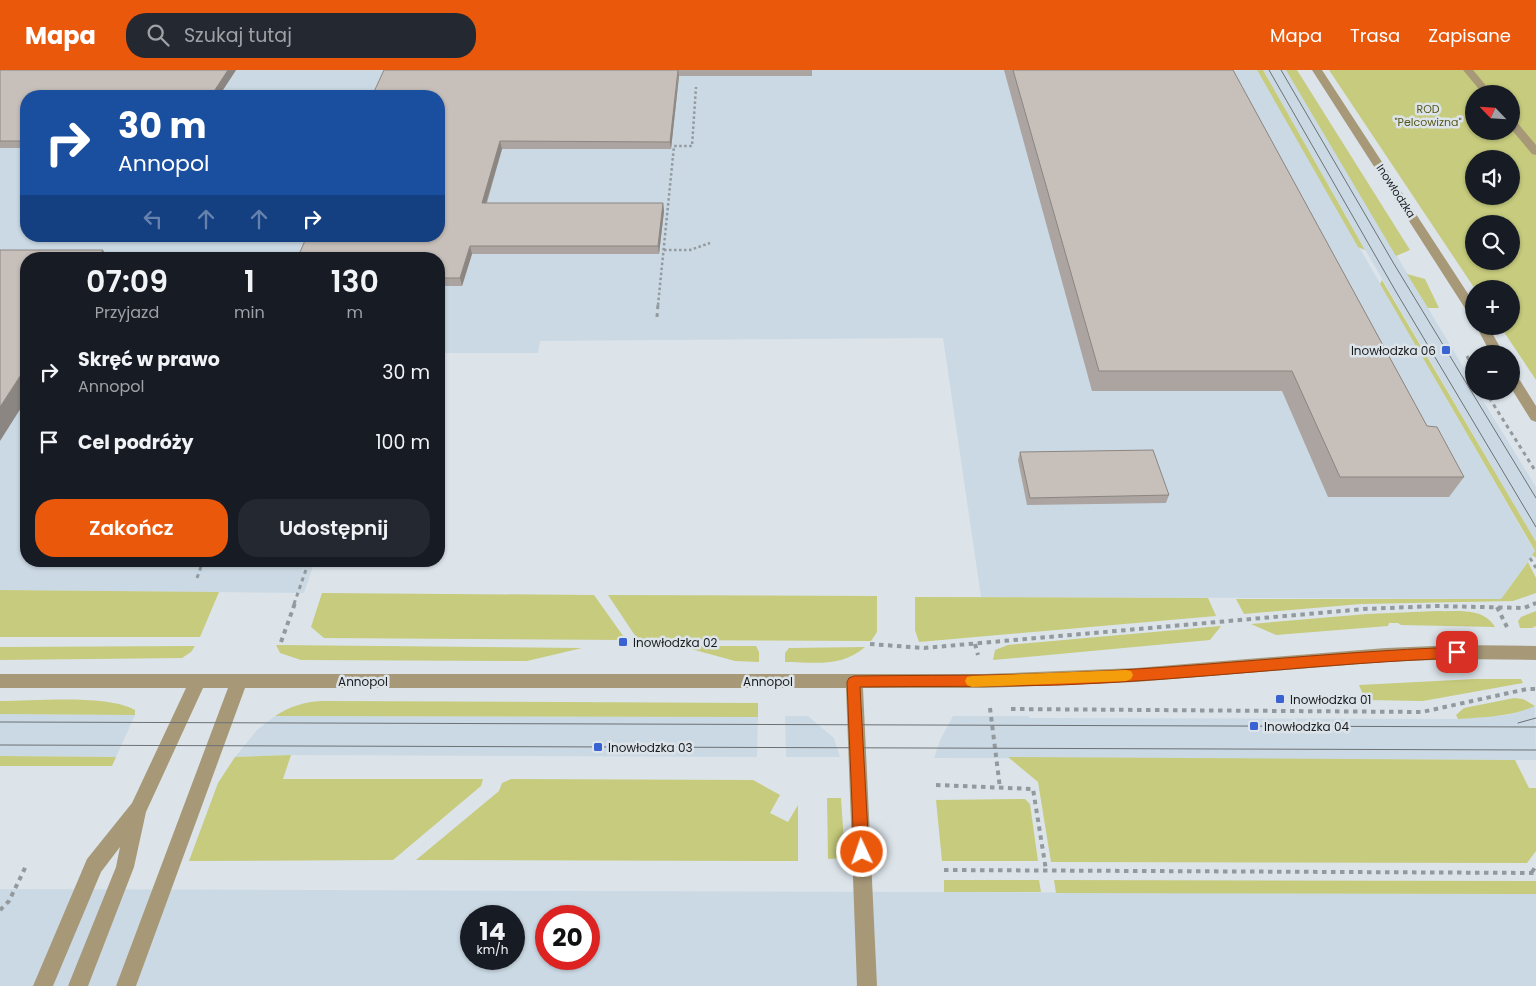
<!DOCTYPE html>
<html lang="pl">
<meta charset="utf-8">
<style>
:root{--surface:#171b24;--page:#242831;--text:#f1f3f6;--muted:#9ea1a6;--accent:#ea580c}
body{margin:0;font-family:Poppins,sans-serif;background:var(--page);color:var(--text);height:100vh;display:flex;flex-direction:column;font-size:19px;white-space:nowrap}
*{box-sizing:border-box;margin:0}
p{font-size:16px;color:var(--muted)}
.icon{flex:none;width:28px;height:28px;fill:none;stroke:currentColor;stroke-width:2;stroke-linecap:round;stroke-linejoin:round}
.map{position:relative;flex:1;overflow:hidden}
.details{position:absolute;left:20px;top:182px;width:425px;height:315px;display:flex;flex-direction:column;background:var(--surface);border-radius:20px;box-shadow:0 1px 4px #0004}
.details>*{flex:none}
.hud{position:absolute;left:20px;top:20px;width:425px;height:152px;border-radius:20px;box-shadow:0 1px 4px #0004;background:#1a4fa0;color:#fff;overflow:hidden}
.needle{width:32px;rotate:295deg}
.buttons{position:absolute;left:1465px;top:15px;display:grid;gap:10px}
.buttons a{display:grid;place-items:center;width:55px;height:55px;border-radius:50%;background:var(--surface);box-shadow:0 1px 4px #0004;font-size:25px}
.speed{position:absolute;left:460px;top:835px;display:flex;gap:10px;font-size:25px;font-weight:700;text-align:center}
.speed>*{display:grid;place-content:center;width:65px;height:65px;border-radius:50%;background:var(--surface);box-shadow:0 1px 4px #0004;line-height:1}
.speed small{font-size:12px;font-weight:400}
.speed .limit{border:8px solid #d22;background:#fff;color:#111}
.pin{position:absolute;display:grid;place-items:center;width:42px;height:42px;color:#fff;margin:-21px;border-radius:10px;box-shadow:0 2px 8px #0006}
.me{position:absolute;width:55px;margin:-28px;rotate:357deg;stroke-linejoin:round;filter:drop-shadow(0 0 4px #0008)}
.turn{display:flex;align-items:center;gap:18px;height:105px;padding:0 15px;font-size:22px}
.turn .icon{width:65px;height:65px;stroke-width:2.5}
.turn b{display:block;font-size:35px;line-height:42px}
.lanes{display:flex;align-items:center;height:48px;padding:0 15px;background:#0003;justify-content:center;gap:25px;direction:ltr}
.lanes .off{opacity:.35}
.eta{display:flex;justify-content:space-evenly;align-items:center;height:85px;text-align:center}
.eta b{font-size:30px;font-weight:600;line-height:35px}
.cta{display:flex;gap:10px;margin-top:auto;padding:10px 15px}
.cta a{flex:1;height:58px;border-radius:20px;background:var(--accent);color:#fff;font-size:20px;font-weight:600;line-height:58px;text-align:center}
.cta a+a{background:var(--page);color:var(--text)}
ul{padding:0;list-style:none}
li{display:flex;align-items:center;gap:15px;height:70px;padding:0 15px}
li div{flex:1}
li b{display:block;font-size:19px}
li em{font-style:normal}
header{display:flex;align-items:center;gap:30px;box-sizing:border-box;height:70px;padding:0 25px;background:var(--accent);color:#fff}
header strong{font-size:24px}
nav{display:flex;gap:28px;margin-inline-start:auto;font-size:18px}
.search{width:350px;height:45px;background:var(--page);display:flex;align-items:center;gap:12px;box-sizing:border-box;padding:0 18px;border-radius:20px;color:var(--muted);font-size:19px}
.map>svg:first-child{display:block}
.built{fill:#cbd9e4;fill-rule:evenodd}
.green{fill:#c6cb7d;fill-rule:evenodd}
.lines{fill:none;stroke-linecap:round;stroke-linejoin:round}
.path-far2{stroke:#939a9e;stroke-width:2.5;stroke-dasharray:2.5 2.5;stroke-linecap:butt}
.path-far1{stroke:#939a9e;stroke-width:3;stroke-dasharray:4 4;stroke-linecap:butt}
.path{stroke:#939a9e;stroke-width:4;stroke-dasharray:4.5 4.5;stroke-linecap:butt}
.minor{fill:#a79978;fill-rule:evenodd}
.tram{stroke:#6c7174;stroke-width:1}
.wall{fill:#aba4a0}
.shaded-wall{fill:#8b8682}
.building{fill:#c7bfba;stroke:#8b8682}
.route{fill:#ea580c;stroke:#983908}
.slow{fill:#f59e0b}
.poi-dot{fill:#3962d2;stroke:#dce4ea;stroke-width:2}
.labels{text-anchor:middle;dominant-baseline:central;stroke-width:5;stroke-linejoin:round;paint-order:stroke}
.far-park-label{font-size:11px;fill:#56581a;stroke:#dce4ea}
.far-street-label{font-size:11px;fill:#191c1e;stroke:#dce4ea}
.poi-label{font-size:12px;fill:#191c1e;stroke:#dce4ea;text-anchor:start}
.street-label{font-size:12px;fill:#191c1e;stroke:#dce4ea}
</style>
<header>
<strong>Mapa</strong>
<div class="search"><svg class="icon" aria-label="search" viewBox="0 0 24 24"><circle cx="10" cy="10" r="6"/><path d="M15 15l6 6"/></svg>Szukaj tutaj</div>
<nav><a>Mapa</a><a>Trasa</a><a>Zapisane</a></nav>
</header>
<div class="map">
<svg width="1536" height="916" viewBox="0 0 1536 916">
<rect width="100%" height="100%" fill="#dce4ea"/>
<g class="built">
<path d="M0,0H1257L1535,482L1501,529L981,527L943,268L540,271L538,283H439V189H26V491H315L304,523L0,520ZM26,26H439V166H26Z"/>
<polygon points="1263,0 1286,0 1474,315 1474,321 1477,321 1536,417 1536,472 1363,176"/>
<polygon points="1535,636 1536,690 934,688 940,670 953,646 1029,646 1029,648 1458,649 1508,645"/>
<polygon points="0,644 135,645 116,687 0,686"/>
<polygon points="275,646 758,647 757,687 291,685 235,687 257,660"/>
<polygon points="785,646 808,646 834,668 840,687 786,687"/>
<path d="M0,819L1536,824V916H0ZM471,846H514V889H471ZM546,846H589V889H546Z"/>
</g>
<g class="green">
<polygon points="1257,0 1263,0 1365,180 1358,177"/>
<polygon points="1286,0 1297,0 1410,180 1396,186"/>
<path d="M1329,0H1536V310L1500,256H1511V219H1475ZM1474,24H1511V61H1474ZM1474,89H1511V126H1474ZM1474,154H1511V191H1474Z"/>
<polygon points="1407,204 1425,209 1439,238 1428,238"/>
<polygon points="1382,210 1536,472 1536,488 1532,485 1535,481 1380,214"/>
<polygon points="1528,492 1536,508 1536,523 1513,531 1361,534 1244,544 1236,529 1501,529"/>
<polygon points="0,520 216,522 219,522 200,567 0,567"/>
<polygon points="322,523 594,525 626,570 324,568 311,557"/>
<polygon points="608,525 877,526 877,562 871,571 638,570"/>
<polygon points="915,527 1208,528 1216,546 919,572 915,560"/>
<path d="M1437,541C1458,542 1483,537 1495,557L1401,555L1398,553H1389L1388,556L1276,565L1251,554L1367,544Z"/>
<polygon points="1536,541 1536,556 1532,558 1520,558 1518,551 1521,547"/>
<polygon points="1221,556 1210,570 993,590 995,580 1008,575"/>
<polygon points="276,575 582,578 527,591 301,590 280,583"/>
<polygon points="195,576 191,582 182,588 0,590 0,577"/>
<polygon points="680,576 756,576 759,582 759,592 735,591"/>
<path d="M865,577C841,598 814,592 785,592V583L789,578Z"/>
<polygon points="1475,609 1521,609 1523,613 1423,631 1365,630 1359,615"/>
<path d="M1514,628L1523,629L1535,636C1510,647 1485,647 1458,649L1456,645L1464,638Z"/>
<path d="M0,631C34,631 107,624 135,640V645L0,644Z"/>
<path d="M322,631L758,633V647L275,646C291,636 304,632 322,631Z"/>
<polygon points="291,685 283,709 483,709 481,716 393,790 189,791 218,713 235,687"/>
<polygon points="0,686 116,687 112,696 0,696"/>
<polygon points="1008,687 1515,690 1529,718 1536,718 1536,781 1527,793 1051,792 1038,712"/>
<polygon points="511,709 753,710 780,725 770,743 788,752 798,735 798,791 416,790 499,721 502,713"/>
<polygon points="827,728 841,728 845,788 828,789"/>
<polygon points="1025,729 1030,734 1038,791 942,791 936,730"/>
<polygon points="944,810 1039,810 1041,822 944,822"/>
<polygon points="1054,810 1536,811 1536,824 1056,823"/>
</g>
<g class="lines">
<g class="path-far2">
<polyline points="664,180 690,180 710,173"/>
<polyline points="658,235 674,76 692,76 696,17"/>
</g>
<g class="path-far1">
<polyline points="657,247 658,234"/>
<polyline points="1467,286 1474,301"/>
<polyline points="1485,321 1536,402"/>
<polyline points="1530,488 1536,498"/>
<polyline points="197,508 203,491"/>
<polyline points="294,534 309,491"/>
<polyline points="1533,534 1536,533"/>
</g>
<g class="path">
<polyline points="1497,537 1507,557"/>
<polyline points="281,572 295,533"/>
<polyline points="870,574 924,578 1364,539 1436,536 1524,538 1536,533"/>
<polyline points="975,574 978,585"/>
<polyline points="990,638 1000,718"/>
<polyline points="1011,639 1422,642 1527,619 1536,619"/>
<polyline points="936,715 1033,719 1046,800"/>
<polyline points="944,800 1536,803"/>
<polyline points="1532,802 1536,796"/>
<polyline points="0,840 9,831 27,794"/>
</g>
<g class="minor">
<polygon points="1312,0 1322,0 1474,233 1474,247 1470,246"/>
<polygon points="1463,0 1473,0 1493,24 1483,24"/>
<polygon points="1511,49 1515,50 1536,75 1536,85 1532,84 1511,59"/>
<polygon points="1476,256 1488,256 1504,284 1491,284"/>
<polygon points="1511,303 1516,304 1536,336 1536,352 1531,350 1511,318"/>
<polygon points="1457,575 1536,576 1536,590 1457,589 1386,592 1136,612 984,618 863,618 877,916 857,916 846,618 245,618 136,916 116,916 228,618 203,618 146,742 134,797 88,916 68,916 116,797 120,777 101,802 53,916 33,916 87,789 132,733 186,618 0,618 0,604 984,604 1136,598 1386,578"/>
</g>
<g class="tram">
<polyline points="1269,0 1395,220 1536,457"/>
<polyline points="1281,0 1394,194 1536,428"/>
<polyline points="0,652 1536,657"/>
<polyline points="1518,653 1536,648"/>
<polyline points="0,675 1536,680"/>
</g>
</g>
<g class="wall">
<polygon points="0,0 236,0 219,26 26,26 26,78 0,78"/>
<polygon points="384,0 812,0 812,6 679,6 671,79 502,79 487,133 663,133 664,141 659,184 472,184 462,216 439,216 439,189"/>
<polygon points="1004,0 1233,0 1427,356 1464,407 1449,427 1328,427 1282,321 1092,321"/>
<polygon points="1020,382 1169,425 1166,433 1027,435 1018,390"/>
</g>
<g class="shaded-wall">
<polygon points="228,0 236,0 219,26 211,26"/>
<polygon points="679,0 679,6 671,79 670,72"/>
<polygon points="500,71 502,79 484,140 482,133"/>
<polygon points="663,133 664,141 659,184 658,176"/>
<polygon points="470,176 472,184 462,216 460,208"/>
<polygon points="103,180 108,189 97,189"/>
<polygon points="26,297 26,330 0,371 0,337"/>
</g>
<g class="building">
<polygon points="0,0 228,0 211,26 26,26 26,71 0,71"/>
<polygon points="384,0 678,0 670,72 500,71 482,133 663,133 658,176 470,176 460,208 439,208 439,189 297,189 307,166 439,166 439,26 372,26"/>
<polygon points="1013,0 1233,0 1427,356 1437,357 1464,407 1340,407 1292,301 1099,301"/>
<polygon points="0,180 103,180 97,189 26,189 26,297 0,337"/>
<polygon points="1153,380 1169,425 1030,428 1020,382"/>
</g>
<path class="route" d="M1457,577L1461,579L1463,582L1461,586L1457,588C1325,593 1193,610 1061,615C994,617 927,616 860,617L869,782L867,787L862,789L856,787L854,782L847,612L849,608L854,606C923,605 992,606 1061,603C1193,598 1325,582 1457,577Z"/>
<polygon class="slow" points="1126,600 1131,601 1133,605 1131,609 1126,611 972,617 967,615 965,611 967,607 972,606"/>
<g class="poi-dot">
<rect x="1441" y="275" width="10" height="10" rx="2.5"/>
<rect x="618" y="567" width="10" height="10" rx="2.5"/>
<rect x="1275" y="624" width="10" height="10" rx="2.5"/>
<rect x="1249" y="651" width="10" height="10" rx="2.5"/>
<rect x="593" y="672" width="10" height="10" rx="2.5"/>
</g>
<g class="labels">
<g class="far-park-label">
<text x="1428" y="39">ROD<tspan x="1428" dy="13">"Pelcowizna"</tspan></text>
</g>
<g class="far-street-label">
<text transform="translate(1396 121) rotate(57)">Inowłodzka</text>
</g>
<g class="poi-label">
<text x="1436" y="280" text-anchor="end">Inowłodzka 06</text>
<text x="633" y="572">Inowłodzka 02</text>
<text x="1290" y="629">Inowłodzka 01</text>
<text x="1264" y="656">Inowłodzka 04</text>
<text x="608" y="677">Inowłodzka 03</text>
</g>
<g class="street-label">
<text x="363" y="611">Annopol</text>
<text x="768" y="611">Annopol</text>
</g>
</g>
</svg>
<div class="buttons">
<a><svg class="needle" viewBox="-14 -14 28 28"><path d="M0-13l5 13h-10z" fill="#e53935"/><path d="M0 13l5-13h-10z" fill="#9ea1a6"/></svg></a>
<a><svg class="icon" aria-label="sound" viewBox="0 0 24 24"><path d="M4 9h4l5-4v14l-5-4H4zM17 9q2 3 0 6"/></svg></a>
<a><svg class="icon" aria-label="search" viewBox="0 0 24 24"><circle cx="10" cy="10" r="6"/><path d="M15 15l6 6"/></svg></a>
<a>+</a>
<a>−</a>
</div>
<div class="speed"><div>14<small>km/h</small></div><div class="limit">20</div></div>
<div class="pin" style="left:1457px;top:582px;background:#d93025"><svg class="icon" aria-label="arrive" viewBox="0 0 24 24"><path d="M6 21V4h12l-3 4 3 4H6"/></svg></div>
<svg class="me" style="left:862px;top:782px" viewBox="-20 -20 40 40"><circle r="17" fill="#ea580c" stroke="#fff" stroke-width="3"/><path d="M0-11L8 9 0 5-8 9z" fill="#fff"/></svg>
<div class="hud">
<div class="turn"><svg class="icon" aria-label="right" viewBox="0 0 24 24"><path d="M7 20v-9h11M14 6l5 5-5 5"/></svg><div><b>30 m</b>Annopol</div></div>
<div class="lanes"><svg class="icon off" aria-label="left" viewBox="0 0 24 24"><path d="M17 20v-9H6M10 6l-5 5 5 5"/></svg><svg class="icon off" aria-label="ahead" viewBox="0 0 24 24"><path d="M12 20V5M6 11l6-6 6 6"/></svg><svg class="icon off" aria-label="ahead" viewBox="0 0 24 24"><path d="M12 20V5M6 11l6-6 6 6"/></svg><svg class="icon" aria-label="right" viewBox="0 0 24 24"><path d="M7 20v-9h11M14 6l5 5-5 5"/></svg></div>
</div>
<section class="details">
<div class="eta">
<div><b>07:09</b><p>Przyjazd</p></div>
<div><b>1</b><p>min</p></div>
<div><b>130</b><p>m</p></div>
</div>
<ul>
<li><svg class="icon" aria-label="right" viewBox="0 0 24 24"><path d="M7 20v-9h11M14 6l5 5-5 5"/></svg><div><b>Skręć w prawo</b><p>Annopol</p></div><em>30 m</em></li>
<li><svg class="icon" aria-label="arrive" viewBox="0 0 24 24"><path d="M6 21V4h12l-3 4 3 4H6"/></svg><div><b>Cel podróży</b></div><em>100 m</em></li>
</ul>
<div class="cta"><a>Zakończ</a><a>Udostępnij</a></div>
</section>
</div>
